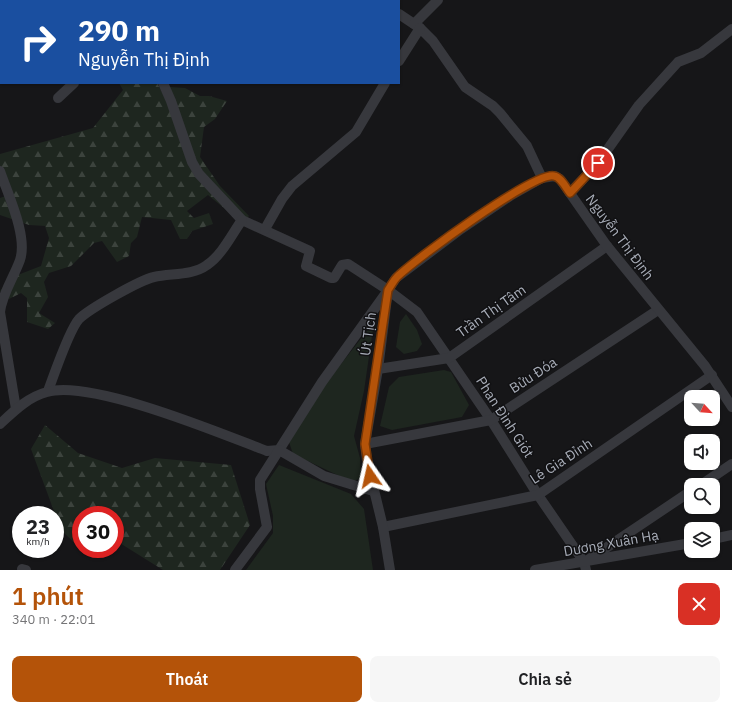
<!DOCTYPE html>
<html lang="vi">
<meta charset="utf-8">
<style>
:root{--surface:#fff;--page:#f6f6f6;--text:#202124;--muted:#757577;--accent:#b45309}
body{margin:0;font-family:"IBM Plex Sans",sans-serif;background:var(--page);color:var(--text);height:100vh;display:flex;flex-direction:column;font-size:15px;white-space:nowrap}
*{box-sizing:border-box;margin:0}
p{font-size:13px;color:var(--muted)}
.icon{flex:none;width:22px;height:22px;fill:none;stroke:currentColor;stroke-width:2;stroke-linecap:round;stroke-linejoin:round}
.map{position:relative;height:570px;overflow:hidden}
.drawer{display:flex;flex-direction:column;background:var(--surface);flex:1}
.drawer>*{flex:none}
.guide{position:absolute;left:0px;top:0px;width:400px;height:84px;box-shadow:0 1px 3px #0004;background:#1a4fa0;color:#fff;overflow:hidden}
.needle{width:26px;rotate:116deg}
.buttons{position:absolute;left:684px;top:390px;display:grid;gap:8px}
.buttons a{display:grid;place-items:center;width:36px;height:36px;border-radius:8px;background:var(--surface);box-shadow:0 1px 3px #0004;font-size:20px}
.speed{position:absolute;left:12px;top:506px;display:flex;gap:8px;font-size:20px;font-weight:700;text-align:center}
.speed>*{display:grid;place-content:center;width:52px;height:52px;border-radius:50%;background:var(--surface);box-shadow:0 1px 3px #0004;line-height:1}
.speed small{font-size:10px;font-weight:400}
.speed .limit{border:6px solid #d22;background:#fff;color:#111}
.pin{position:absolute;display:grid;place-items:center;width:34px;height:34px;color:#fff;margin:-17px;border:2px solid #fff;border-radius:50%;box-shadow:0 1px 4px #0007}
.me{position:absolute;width:44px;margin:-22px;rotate:349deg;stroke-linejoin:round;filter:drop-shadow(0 0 3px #0008)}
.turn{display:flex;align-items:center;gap:14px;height:84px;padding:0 12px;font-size:18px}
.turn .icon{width:52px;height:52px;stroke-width:2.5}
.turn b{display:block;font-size:28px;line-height:34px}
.round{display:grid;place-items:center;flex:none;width:42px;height:42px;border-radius:8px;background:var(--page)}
.head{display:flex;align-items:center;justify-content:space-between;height:68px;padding:0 12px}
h1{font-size:24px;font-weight:600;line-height:30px;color:var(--accent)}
.button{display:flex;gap:8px;margin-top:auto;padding:8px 12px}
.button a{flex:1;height:46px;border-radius:8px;background:var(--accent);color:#fff;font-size:16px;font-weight:600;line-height:46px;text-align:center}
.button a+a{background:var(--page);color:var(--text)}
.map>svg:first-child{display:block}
.grass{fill:#1e261f}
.forest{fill:url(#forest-firs)}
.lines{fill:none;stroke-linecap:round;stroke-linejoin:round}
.minor{stroke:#37383d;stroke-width:10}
.route-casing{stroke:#753606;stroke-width:10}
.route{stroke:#b45309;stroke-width:7}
.labels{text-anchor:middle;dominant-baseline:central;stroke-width:3;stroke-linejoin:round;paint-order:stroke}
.street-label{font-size:14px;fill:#a8adb8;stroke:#111113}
</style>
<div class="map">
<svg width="732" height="570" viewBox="0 0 732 570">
<defs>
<pattern id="forest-firs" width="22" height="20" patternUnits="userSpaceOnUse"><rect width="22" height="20" fill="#1e261f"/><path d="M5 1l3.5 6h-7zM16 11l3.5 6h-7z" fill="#3c433d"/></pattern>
</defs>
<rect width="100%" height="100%" fill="#161618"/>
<g class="grass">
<polygon points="406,314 417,330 422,344 417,351 404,354 396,347 400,322"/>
<polygon points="374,322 364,391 354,436 360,458 361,478 352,482 293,454 289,442 327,382"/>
<polygon points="444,370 451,372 469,405 462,417 392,430 380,426 389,387 399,377"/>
<polygon points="279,465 351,494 364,509 373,570 246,570 273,533 273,516 266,484"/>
</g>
<g class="forest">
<polygon points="119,83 157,83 164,96 170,87 185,88 200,96 209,96 227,101 215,119 204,127 200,157 220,186 249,216 243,221 235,217 208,195 187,211 194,218 209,213 213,224 192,231 187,239 180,239 171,220 142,217 137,237 131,243 129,256 117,262 102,241 94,243 71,266 49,273 44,282 48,297 39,313 55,323 48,329 27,322 27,298 21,293 9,299 0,291 10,278 41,266 49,238 45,226 29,225 0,215 0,198 8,195 0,176 0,154 93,128 123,90"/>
<polygon points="45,425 78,453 122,468 155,458 231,465 250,525 220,570 163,570 115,540 115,515 81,515 81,549 85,549 83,551 61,530 31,449"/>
</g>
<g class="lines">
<g class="minor">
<polyline points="378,0 380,1"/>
<polyline points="100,1 102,0"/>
<polyline points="399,14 420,28 433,41 465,87 493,106 500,113 527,146 542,178"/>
<polyline points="414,24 438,0"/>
<polyline points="399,61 420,28"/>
<polyline points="0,68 1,68"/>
<polyline points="163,83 171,101 192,162 199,174 242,220 310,251 306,266 331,278 334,278 342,265 348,264 388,290 417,312 491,420 538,495 584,562 586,570"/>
<polyline points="58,98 74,83"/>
<path d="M0,171C8,195 28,236 20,260C14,277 2,294 0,312L16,409"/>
<polyline points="570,193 598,163 639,105 678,62 701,53 732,29"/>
<polyline points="265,229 282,199 292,186 356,132 385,83"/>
<polyline points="378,369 449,358 607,246"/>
<path d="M48,391C54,375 69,330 79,319C89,309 140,280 154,277C171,273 192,276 207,265C222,255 232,234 242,220"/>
<path d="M0,424C14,411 28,397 47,392C91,379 222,434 267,451L279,450L322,382L386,293"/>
<polyline points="365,444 491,420 658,310"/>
<polyline points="701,485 732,464"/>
<polyline points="383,527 538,495 712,375"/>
<polyline points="713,539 732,535"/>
<polyline points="588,560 691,491"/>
<polyline points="22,569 26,570"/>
<polyline points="235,570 267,527 260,489 260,480 279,450 324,476 373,491"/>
<polyline points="390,570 383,527 367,461 365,444 378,369 388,290 396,278 461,229 510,196 542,178 555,176 560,179 607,246 705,366 732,407"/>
<polyline points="535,570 691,543"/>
</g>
</g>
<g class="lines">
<defs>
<path id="route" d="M370,476L365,444L388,290C391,286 393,281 397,277C414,260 535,171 554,176C561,177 566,188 570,193L598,163"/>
</defs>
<use href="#route" class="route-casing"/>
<use href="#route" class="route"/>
</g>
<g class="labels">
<g class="street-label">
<text transform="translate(620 237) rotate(53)">Nguyễn Thị Định</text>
<text transform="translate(491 311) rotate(-35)">Trần Thị Tâm</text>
<text transform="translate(368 334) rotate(-82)">Út Tịch</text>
<text transform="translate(533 375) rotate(-33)">Bửu Đóa</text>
<text transform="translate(505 417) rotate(57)">Phan Đình Giót</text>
<text transform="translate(561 461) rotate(-33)">Lê Gia Đỉnh</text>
<text transform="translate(611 543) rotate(-10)">Dương Xuân Hạ</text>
</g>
</g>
</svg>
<div class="buttons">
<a><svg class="needle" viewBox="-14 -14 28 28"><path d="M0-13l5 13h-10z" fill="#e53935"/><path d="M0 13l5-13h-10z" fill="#757577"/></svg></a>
<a><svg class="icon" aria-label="sound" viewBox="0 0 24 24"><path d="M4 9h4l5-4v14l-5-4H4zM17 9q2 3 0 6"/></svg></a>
<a><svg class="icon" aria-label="search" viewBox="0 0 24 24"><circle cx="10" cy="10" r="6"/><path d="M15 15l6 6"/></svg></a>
<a><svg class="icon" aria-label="layers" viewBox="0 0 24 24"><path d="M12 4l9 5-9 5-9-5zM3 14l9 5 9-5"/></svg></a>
</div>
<div class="speed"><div>23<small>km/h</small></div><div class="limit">30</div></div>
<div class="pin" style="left:598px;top:163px;background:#d93025"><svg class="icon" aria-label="arrive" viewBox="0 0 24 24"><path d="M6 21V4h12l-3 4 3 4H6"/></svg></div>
<svg class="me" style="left:370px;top:476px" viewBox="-20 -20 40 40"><path d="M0-17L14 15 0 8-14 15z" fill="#b45309" stroke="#fff" stroke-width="4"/></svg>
<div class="guide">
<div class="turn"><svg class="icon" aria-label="right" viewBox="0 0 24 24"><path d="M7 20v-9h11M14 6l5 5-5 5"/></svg><div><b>290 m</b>Nguyễn Thị Định</div></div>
</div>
</div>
<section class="drawer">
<div class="head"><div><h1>1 phút</h1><p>340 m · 22:01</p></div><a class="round" style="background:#d93025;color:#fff"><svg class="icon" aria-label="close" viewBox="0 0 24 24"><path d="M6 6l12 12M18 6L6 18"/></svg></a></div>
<div class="button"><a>Thoát</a><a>Chia sẻ</a></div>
</section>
